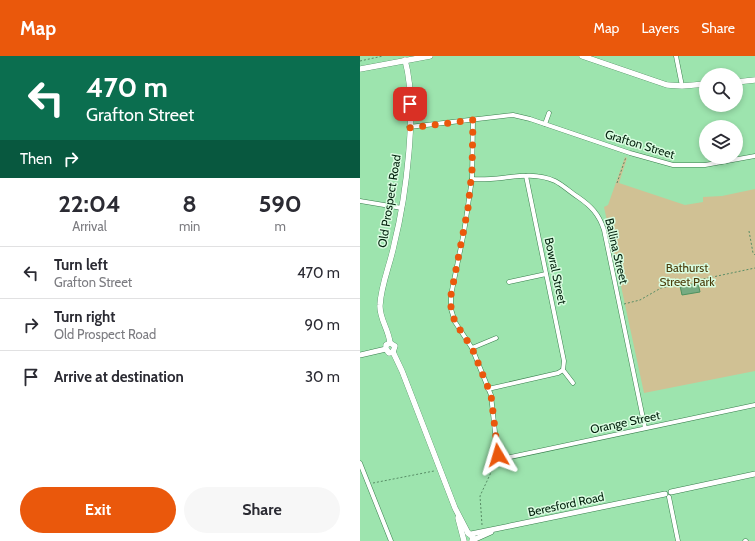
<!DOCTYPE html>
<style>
:root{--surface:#fff;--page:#f7f7f7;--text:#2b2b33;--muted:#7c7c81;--line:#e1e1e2;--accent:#ea580c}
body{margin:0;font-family:Cabin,sans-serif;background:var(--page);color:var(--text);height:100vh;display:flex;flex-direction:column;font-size:15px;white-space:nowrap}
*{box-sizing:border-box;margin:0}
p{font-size:13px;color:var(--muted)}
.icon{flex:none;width:22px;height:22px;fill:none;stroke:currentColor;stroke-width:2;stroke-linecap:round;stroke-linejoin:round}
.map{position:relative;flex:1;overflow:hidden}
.side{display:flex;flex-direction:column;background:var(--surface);width:360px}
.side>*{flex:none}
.guide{background:#0b6e4f;color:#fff;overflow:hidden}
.fabs{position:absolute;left:339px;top:12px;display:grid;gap:8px}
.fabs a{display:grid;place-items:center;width:44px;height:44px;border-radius:50%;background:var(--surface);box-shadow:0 2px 6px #0003;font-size:20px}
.pin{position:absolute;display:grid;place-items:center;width:34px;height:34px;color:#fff;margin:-17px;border-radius:8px;box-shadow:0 2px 6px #0006}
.me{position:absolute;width:44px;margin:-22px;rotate:353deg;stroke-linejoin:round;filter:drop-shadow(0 0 3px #0008)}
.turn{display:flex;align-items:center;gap:14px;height:84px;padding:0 20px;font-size:18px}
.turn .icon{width:52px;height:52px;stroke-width:2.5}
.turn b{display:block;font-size:28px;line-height:34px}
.then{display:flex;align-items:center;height:38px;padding:0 20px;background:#0003;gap:8px;font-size:15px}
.eta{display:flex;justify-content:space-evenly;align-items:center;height:68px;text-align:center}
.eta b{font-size:24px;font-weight:700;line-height:28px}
.action{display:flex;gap:8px;margin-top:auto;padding:8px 20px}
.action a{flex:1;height:46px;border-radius:24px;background:var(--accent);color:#fff;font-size:16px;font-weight:700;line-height:46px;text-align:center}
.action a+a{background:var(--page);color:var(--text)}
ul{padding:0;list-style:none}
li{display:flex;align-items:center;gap:12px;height:52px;padding:0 20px;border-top:1px solid var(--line)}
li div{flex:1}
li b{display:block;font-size:15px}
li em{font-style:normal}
header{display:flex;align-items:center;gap:24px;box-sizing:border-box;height:56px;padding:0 20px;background:var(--accent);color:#fff}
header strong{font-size:19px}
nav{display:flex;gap:22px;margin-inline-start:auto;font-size:14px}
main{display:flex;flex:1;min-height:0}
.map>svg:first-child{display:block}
.green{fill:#d0c194}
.building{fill:#76ab82;stroke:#4c925f}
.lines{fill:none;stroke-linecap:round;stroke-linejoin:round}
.minor-casing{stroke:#387e4c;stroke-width:5}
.tertiary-casing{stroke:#387e4c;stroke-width:6}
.secondary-casing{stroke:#387e4c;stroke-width:6}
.path{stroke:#578c65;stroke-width:1;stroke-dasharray:2 2;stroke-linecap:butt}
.minor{stroke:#fff;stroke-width:4}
.tertiary{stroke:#fff;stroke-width:5}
.secondary{stroke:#fff;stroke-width:5.5}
.route{stroke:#ea580c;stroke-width:7;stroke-dasharray:0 12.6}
.labels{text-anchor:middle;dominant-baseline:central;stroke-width:3;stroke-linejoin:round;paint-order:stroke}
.street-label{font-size:12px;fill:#03210d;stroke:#d9fce0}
.park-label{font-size:12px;fill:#493a09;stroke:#d9fce0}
</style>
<header>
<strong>Map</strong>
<nav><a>Map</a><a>Layers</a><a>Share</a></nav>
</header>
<main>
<section class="side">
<div class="guide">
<div class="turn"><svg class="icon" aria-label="left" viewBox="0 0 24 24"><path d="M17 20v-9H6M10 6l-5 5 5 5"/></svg><div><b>470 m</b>Grafton Street</div></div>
<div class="then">Then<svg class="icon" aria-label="right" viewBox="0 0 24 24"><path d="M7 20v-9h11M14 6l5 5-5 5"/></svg></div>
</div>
<div class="eta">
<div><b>22:04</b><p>Arrival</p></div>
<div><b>8</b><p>min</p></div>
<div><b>590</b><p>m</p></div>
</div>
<ul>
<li><svg class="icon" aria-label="left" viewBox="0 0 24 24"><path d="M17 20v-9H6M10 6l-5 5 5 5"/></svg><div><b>Turn left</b><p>Grafton Street</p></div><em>470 m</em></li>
<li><svg class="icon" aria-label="right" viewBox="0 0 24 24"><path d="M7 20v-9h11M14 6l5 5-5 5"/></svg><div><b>Turn right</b><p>Old Prospect Road</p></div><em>90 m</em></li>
<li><svg class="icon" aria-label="arrive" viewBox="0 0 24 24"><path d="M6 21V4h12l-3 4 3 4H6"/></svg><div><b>Arrive at destination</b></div><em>30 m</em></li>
</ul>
<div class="action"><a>Exit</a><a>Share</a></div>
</section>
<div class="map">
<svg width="395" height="485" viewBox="0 0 395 485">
<rect width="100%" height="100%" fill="#9de4ae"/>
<polygon class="green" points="265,101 267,102 259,127 325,149 343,146 343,141 362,140 395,133 395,315 284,337 244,151 248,149"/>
<polygon class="building" points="338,227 340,236 322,239 320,230"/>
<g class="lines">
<defs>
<g id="minor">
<polyline points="316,0 322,30"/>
<polyline points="113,64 112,123 104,176 91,239 91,253 95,266 112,292 131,339 137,395 140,401 146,402 395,349"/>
<polyline points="185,68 189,57"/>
<polyline points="49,71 153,59 170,63 270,97 313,109 345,109 395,100"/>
<path d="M112,123C139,126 168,113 195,125C203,129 210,136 218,141C231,150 239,158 244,174L285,372"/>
<polyline points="0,145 42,152"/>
<polyline points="149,226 186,218"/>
<polyline points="112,292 136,282"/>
<polyline points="203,314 213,327"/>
<polyline points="128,333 198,317 203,314 204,305 166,120"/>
<polyline points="0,407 31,485"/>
<polyline points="309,441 318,485"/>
<polyline points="385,485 386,485"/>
</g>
<g id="tertiary">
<polyline points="0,299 26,293"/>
<polyline points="311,436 395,418"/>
<polyline points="111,478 305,438"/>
<polyline points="113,484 131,476"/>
</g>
<g id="secondary">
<polyline points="222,0 307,29 322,30 346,28"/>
<polyline points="0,13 70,0"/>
<polyline points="376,26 395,24"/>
<path d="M30,287C29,274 19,262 20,249C21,229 30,209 34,189C46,141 58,51 45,4"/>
<polyline points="30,287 26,289 26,293 29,297 33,296"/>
<polyline points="30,287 35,290 33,296"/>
<polyline points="33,296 42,315 95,452 108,477"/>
<polyline points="98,462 104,485"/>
<polyline points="108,477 113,481 112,485"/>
</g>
</defs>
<use href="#minor" class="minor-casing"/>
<use href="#tertiary" class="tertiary-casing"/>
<use href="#secondary" class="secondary-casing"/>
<g class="path">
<polyline points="0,5 23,0"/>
<polyline points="257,127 266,101"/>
<polyline points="389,175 393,197 395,199"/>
<polyline points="264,248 280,244 301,232 395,212"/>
<polyline points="13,427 74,415"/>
<polyline points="122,469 120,440 134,410"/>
</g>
<use href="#minor" class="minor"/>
<use href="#tertiary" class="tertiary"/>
<use href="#secondary" class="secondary"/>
</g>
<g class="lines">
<polyline class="route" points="50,48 49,72 113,64 112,114 108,152 91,239 91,253 95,266 112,292 131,339 138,399"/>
</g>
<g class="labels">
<g class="street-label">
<text transform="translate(280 88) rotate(17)">Grafton Street</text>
<text transform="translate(29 145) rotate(-81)">Old Prospect Road</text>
<text transform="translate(257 195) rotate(77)">Ballina Street</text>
<text transform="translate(196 215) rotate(78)">Bowral Street</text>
<text transform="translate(265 366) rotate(-12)">Orange Street</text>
<text transform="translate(206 448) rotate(-12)">Beresford Road</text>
</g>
<g class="park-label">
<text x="327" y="211">Bathurst<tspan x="327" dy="14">Street Park</tspan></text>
</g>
</g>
</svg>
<div class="fabs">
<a><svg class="icon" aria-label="search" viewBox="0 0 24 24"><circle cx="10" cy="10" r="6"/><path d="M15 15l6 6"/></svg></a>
<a><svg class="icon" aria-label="layers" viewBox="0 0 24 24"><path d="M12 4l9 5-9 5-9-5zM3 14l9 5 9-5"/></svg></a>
</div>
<div class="pin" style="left:50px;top:48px;background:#d93025"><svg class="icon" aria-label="arrive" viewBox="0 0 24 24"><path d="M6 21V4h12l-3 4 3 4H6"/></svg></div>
<svg class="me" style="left:138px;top:399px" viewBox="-20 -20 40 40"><path d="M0-17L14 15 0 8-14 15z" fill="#ea580c" stroke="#fff" stroke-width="4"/></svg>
</div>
</main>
